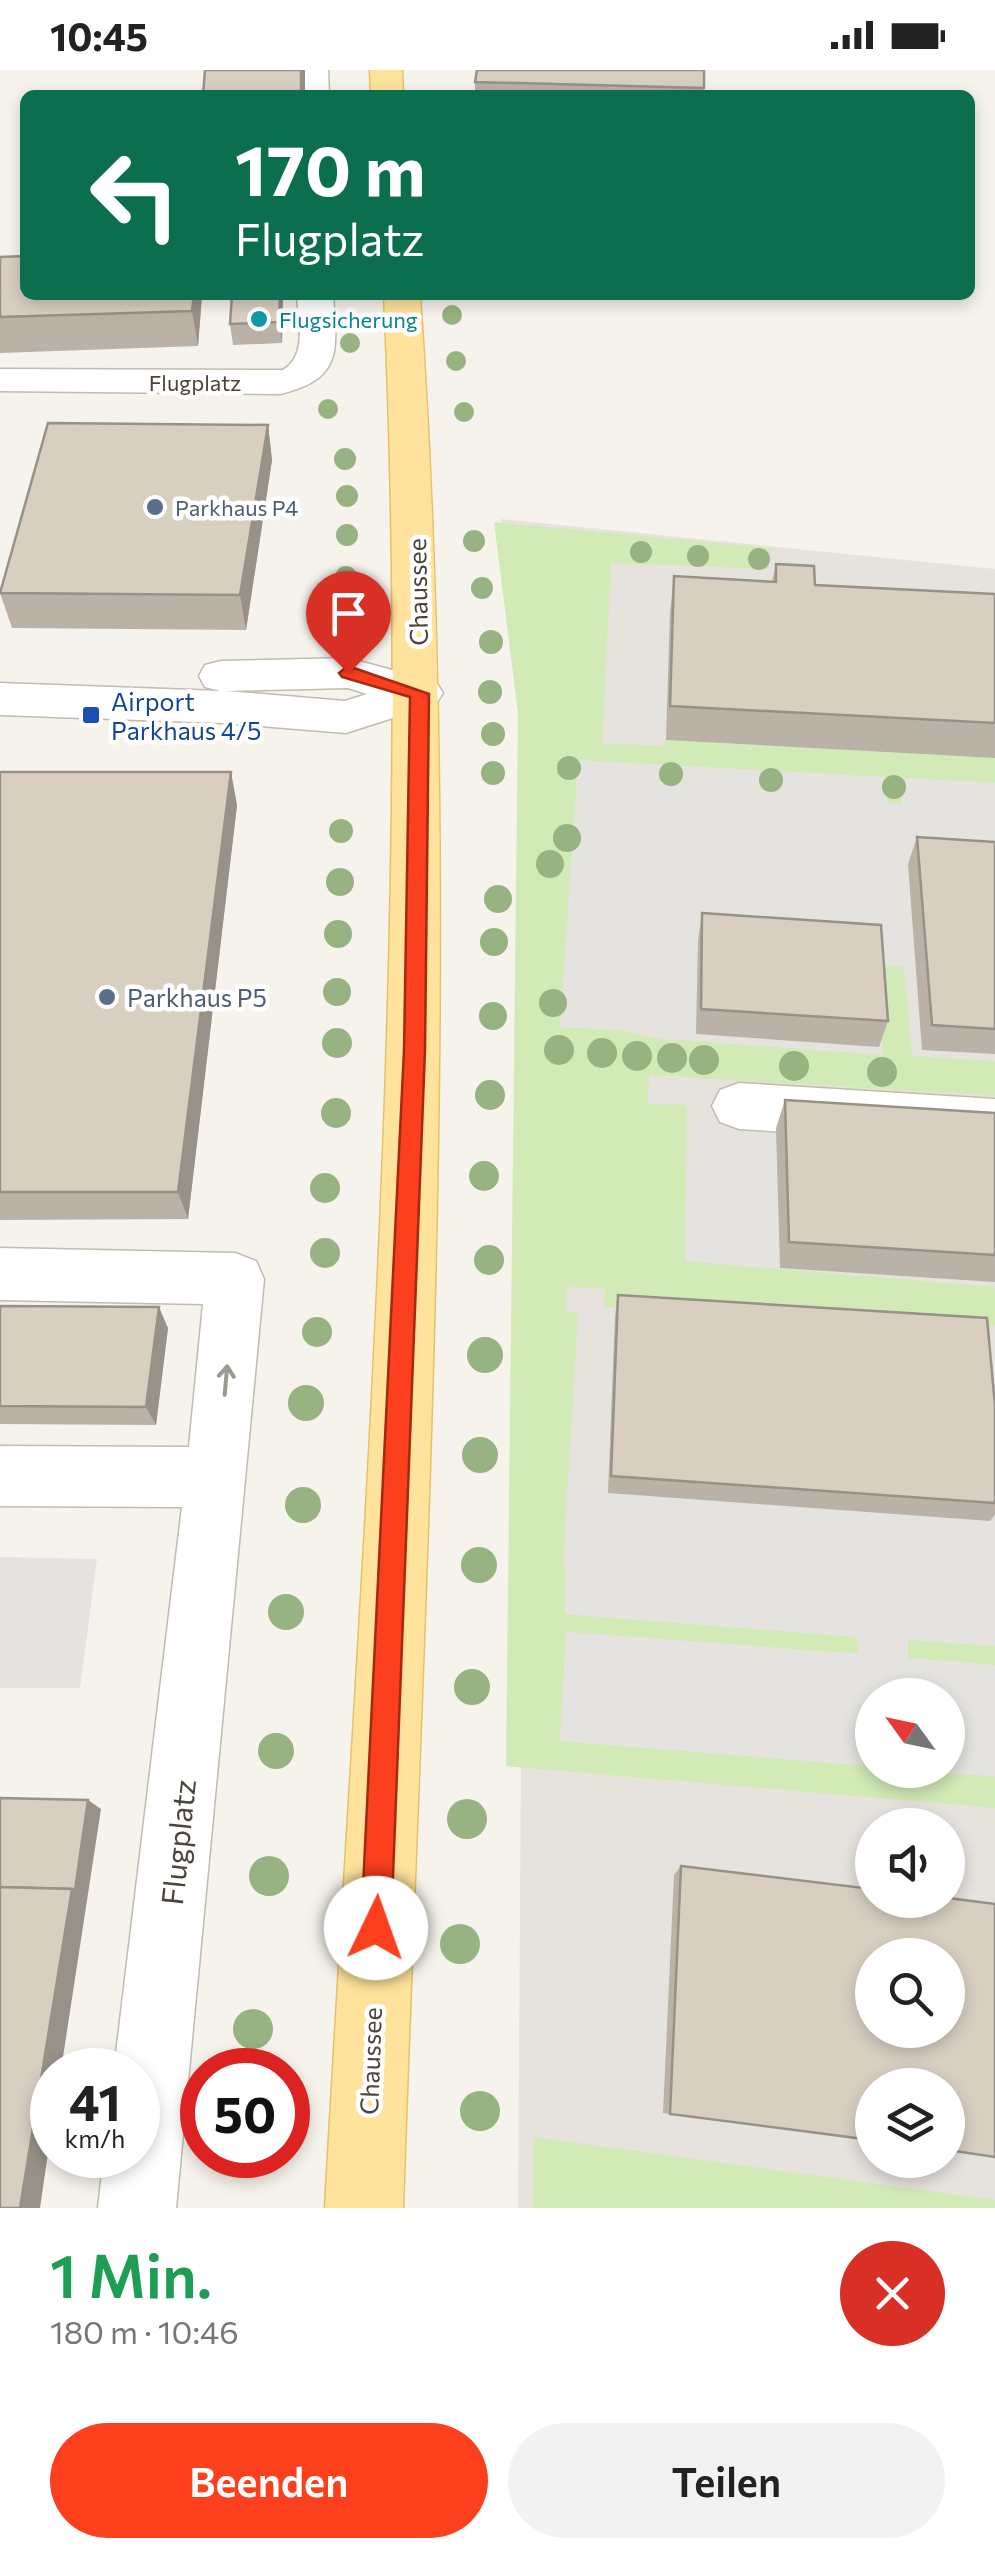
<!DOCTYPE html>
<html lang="de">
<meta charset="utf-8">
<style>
:root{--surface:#fff;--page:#f2f2f2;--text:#222;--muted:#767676;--accent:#fc3f1d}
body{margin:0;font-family:Commissioner,sans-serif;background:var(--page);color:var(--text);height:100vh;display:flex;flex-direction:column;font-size:38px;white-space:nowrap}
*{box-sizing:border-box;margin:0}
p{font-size:32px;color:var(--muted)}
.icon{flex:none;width:55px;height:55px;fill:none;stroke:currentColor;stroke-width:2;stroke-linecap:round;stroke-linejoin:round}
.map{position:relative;height:2138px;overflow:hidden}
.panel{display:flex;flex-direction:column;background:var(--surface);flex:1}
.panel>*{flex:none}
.hud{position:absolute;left:20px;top:20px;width:955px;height:210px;border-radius:15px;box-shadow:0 5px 15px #0003;background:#0b6e4f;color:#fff;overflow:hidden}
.needle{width:65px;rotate:303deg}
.buttons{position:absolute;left:855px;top:1608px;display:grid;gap:20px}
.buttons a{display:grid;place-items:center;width:110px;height:110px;border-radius:50%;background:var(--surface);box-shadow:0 5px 15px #0003;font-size:50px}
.speed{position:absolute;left:30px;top:1978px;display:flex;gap:20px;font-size:50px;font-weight:700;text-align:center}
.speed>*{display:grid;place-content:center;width:130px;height:130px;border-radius:50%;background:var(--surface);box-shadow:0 5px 15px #0003;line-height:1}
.speed small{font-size:25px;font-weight:400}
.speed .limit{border:15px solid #d22;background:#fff;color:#111}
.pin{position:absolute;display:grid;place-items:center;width:85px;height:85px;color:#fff;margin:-102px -42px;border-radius:50% 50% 50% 0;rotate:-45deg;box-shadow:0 0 10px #0007}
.pin .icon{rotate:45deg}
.me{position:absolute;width:110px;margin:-55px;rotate:3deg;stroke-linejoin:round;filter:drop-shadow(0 0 8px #0008)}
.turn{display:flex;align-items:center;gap:35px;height:210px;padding:0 50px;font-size:45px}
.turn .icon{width:130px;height:130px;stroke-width:2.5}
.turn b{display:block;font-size:70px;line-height:85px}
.round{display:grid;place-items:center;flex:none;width:105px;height:105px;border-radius:52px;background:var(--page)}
.head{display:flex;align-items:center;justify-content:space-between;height:170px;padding:0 50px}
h1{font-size:60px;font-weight:600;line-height:75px;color:#1e9e55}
.button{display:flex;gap:20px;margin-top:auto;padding:20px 50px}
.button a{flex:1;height:115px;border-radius:60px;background:var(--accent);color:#fff;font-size:40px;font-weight:600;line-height:115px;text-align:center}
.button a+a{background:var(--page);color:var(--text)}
.status{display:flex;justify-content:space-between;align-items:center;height:70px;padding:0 50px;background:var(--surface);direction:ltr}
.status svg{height:28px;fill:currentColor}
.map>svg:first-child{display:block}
.industrial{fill:#e6e2dd;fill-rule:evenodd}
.green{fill:#d2eab5}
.parking{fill:#e5e3e0}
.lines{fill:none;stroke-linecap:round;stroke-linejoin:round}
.minor-casing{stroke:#c2bbae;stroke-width:3}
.major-casing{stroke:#e6c16a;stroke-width:3}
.minor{fill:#fff;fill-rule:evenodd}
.major{fill:#ffe39c;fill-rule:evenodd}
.tree{fill:#97b381}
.wall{fill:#bab2a6}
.shaded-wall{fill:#979187}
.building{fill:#d8cfc1;stroke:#979187;stroke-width:2.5;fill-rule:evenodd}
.oneway{stroke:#9c9892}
.route{fill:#fc3f1d;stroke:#a42913;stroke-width:2.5}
.culture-dot{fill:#0f9aa8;stroke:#fff;stroke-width:4}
.service-dot{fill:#5c6f8a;stroke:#fff;stroke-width:4}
.transit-dot{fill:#1a4fb4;stroke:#fff;stroke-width:4}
.labels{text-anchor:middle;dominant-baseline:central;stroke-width:9;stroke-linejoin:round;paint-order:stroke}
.far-culture-label{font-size:22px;fill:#0d838f;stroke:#fff;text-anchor:start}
.far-street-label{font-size:22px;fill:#4b4439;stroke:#fff}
.far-service-label{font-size:22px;fill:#4e5e75;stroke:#fff;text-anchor:start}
.street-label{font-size:25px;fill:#4b4439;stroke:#fff}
.transit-label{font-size:25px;fill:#164399;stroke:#fff;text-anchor:start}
.service-label{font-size:25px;fill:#4e5e75;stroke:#fff;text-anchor:start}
.near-street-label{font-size:30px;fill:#4b4439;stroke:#fff}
</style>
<div class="status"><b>10:45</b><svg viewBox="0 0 49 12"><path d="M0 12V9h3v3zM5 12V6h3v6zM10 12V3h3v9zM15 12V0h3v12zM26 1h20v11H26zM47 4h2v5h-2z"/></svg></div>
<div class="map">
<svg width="995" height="2138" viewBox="0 0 995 2138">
<rect width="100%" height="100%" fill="#f6f3ec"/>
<path class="industrial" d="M501,449L995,499V2138H518L528,636ZM872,1625H948V1700H872ZM872,1755H948V1830H872ZM872,1885H948V1960H872ZM872,2015H948V2090H872Z"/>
<g class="green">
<polygon points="494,452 769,478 768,499 611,493 602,673 665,676 666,670 995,688 995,713 900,708 902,734 887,733 885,707 560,957 620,960 661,969 883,985 878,895 904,897 912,986 995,991 995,1026 649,1005 648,1034 687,1035 685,1191 995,1217 995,1256 604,1237 605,1219 567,1217 566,1241 578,1242 563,1496 568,1498 565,1544 858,1567 859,1584 567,1562 560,1671 872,1696 872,1700 995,1706 995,1738 506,1696 518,643"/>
<polygon points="907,1569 995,1576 995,1595 908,1588"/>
<polygon points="534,2067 995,2130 995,2138 533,2138"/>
</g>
<g class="parking">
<polygon points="578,690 885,707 899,882 698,870 696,964 560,957"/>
<polygon points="900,708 995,713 995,795 906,790"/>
<polygon points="687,1053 776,1058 780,1198 685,1191"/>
<polygon points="995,1404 995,1576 908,1570 908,1588 995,1595 995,1706 925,1700 948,1700 948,1625 872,1625 872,1696 560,1671 566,1562 859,1584 857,1567 565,1544 567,1419 813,1437"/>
<polygon points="0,1487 97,1489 80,1618 0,1618"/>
</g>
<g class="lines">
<defs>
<g id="minor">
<polygon points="296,0 328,0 329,25 297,25"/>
<path d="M297,225H333C337,281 343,309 280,324L0,321V299L283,300C308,284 298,251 297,225Z"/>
<path d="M348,588L436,612L443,623L436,634L346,663L224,653L0,645V613L220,621L205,617L199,606L205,595L221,591ZM348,618L367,624L345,631L226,621Z"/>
<polygon points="739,1013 995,1029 995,1075 739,1059 720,1052 712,1036 720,1020"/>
<polygon points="0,1178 235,1183 256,1191 264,1209 176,2138 98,2138 104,2085 138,2085 138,2000 114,2000 182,1437 0,1436 0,1376 189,1377 203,1234 0,1230"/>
</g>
<g id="major">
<polygon points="370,0 402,0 403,25 371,25"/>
<path d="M384,225H420C464,861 424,1501 403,2138H325C360,1502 414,863 384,225Z"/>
</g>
</defs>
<use href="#minor" class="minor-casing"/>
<use href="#major" class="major-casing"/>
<use href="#minor" class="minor"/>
<use href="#major" class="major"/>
</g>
<g class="tree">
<circle cx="452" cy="245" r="10"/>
<circle cx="350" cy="273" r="10"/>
<circle cx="456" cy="291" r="10"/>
<circle cx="328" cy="339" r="10"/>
<circle cx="464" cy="342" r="10"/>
<circle cx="345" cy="389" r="11"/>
<circle cx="347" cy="426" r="11"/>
<circle cx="347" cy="465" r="11"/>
<circle cx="474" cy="471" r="11"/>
<circle cx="641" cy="482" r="11"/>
<circle cx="698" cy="486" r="11"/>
<circle cx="759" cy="489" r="11"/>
<circle cx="346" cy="507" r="11"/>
<circle cx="482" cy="518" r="11"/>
<circle cx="321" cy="545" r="11"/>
<circle cx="491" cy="572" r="12"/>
<circle cx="490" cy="622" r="12"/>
<circle cx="493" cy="664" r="12"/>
<circle cx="569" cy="698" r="12"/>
<circle cx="493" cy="703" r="12"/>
<circle cx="671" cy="704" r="12"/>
<circle cx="771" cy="710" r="12"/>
<circle cx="894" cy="717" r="12"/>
<circle cx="341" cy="761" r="12"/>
<circle cx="567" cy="768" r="14"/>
<circle cx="550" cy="794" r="14"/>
<circle cx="340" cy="812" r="14"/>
<circle cx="498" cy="829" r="14"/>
<circle cx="338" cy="864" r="14"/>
<circle cx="494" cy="872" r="14"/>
<circle cx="337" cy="922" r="14"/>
<circle cx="553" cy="933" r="14"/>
<circle cx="493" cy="946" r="14"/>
<circle cx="337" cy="973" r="15"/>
<circle cx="559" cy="980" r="15"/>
<circle cx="602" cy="983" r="15"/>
<circle cx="637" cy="986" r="15"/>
<circle cx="672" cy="988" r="15"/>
<circle cx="704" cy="990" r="15"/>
<circle cx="794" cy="996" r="15"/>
<circle cx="882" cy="1002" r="15"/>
<circle cx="490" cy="1025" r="15"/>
<circle cx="336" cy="1043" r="15"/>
<circle cx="484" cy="1106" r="15"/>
<circle cx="325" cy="1118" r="15"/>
<circle cx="325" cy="1183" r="15"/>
<circle cx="489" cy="1190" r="15"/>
<circle cx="317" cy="1262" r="15"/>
<circle cx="485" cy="1285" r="18"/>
<circle cx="306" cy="1333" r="18"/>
<circle cx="480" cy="1385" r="18"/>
<circle cx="303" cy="1435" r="18"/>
<circle cx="479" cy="1495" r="18"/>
<circle cx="286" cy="1542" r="18"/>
<circle cx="472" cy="1617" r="18"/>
<circle cx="276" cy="1681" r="18"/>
<circle cx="467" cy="1749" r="20"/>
<circle cx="269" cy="1806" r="20"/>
<circle cx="460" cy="1874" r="20"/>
<circle cx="253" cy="1959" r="20"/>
<circle cx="480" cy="2041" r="20"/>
</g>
<g class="wall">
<polygon points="475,12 704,18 704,25 475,25"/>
<polygon points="0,187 202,225 198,276 0,283"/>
<polygon points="283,225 282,273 233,275 230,254"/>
<polygon points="268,355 272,390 246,560 12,558 0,523"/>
<polygon points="776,494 815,515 995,524 995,688 666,670 670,541 674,506 772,511"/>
<polygon points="0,702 237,735 188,1149 0,1150"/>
<polygon points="917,767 995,772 995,984 922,980 908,794"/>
<polygon points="702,843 888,951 879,977 696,964 698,870"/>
<polygon points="785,1030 995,1043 995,1212 780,1198 776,1058"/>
<polygon points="618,1225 995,1336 995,1445 990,1451 608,1423 615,1246"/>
<polygon points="0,1236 168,1258 156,1355 0,1354"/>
<polygon points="681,1796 872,2071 663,2043 674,1805"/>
</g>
<g class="shaded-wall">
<rect x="301" y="0" width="4" height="25"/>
<polygon points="194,225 202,225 198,276 192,241"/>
<polygon points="280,225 283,225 282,273 279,252"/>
<polygon points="268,355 272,390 246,560 240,525"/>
<polygon points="231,702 237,735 188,1149 178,1122"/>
<polygon points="159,1237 168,1258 156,1355 146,1337"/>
<polygon points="88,1730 101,1739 61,2000 52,2000 52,2056 40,2138 20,2138 72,1819"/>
</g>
<g class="building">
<polygon points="205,0 301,0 301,25 203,25"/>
<polygon points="477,0 704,0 704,18 475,12"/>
<polygon points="25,186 25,225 194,225 192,241 0,247 0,187"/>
<polygon points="232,225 280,225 279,252 230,254"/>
<polygon points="48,353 268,355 240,525 0,523"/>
<polygon points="776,494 814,496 815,515 995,524 995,653 670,636 674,506 776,512"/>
<polygon points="0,702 231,702 178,1122 0,1122"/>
<polygon points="917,767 995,772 995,959 932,955"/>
<polygon points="702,843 881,855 888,951 701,939"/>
<polygon points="785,1030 995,1043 995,1185 789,1172"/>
<polygon points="618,1225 987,1248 995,1336 995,1433 611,1406"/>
<polygon points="0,1236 159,1237 146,1337 0,1336"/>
<polygon points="0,1728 88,1730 75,1820 72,1819 0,1817"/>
<path d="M681,1796L872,1819V1830H948V1828L995,1834V2087L948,2080V2015H872V2070L670,2044ZM872,1885H948V1960H872Z"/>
<polygon points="0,1817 72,1819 20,2138 0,2138"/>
</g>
<defs><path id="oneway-shaft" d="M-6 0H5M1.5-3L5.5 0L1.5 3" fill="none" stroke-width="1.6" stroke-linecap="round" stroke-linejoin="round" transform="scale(2.5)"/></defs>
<use class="oneway" href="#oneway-shaft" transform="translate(226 1310) rotate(-85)"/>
<polygon class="route" points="348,596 429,624 425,980 391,1858 387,1869 376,1873 366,1869 361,1858 404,980 410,627 342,607 339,603"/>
<circle class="culture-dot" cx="259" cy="249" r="10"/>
<g class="service-dot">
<circle cx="155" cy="437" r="10"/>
<circle cx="107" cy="927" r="10"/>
</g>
<rect class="transit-dot" x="81" y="635" width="20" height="20" rx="5"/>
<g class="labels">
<g class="far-culture-label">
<text x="279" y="249">Flugsicherung</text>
</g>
<g class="far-street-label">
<text x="195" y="312">Flugplatz</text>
</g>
<g class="far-service-label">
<text x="175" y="437">Parkhaus P4</text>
</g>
<g class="street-label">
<text transform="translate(417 522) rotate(-91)">Chaussee</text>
<text transform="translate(370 1991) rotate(-88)">Chaussee</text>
</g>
<g class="transit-label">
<text x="111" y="631">Airport<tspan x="111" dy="29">Parkhaus 4/5</tspan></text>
</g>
<g class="service-label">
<text x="127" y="927">Parkhaus P5</text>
</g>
<g class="near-street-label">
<text transform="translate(177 1772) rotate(-84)">Flugplatz</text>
</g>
</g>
</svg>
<div class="buttons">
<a><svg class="needle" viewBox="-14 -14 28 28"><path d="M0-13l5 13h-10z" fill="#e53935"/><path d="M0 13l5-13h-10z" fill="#767676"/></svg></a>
<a><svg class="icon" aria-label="sound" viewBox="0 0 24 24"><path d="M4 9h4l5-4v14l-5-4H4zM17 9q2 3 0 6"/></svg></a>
<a><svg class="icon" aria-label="search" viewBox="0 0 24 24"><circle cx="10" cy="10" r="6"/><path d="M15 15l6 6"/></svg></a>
<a><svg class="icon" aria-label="layers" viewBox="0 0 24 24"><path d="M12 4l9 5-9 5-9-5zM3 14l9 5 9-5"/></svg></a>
</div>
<div class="speed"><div>41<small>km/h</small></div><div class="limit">50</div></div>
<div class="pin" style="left:348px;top:603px;background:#d93025"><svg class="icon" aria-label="arrive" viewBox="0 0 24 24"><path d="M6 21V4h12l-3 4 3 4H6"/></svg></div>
<svg class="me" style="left:376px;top:1858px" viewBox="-20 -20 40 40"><circle r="19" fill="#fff"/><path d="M0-13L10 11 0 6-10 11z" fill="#fc3f1d"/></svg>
<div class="hud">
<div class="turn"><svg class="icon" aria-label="left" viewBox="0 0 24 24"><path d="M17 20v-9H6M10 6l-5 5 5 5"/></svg><div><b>170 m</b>Flugplatz</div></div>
</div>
</div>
<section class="panel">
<div class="head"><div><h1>1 Min.</h1><p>180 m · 10:46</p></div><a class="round" style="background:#d93025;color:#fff"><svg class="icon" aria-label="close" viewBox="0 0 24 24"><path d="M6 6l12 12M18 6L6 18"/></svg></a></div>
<div class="button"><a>Beenden</a><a>Teilen</a></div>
</section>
